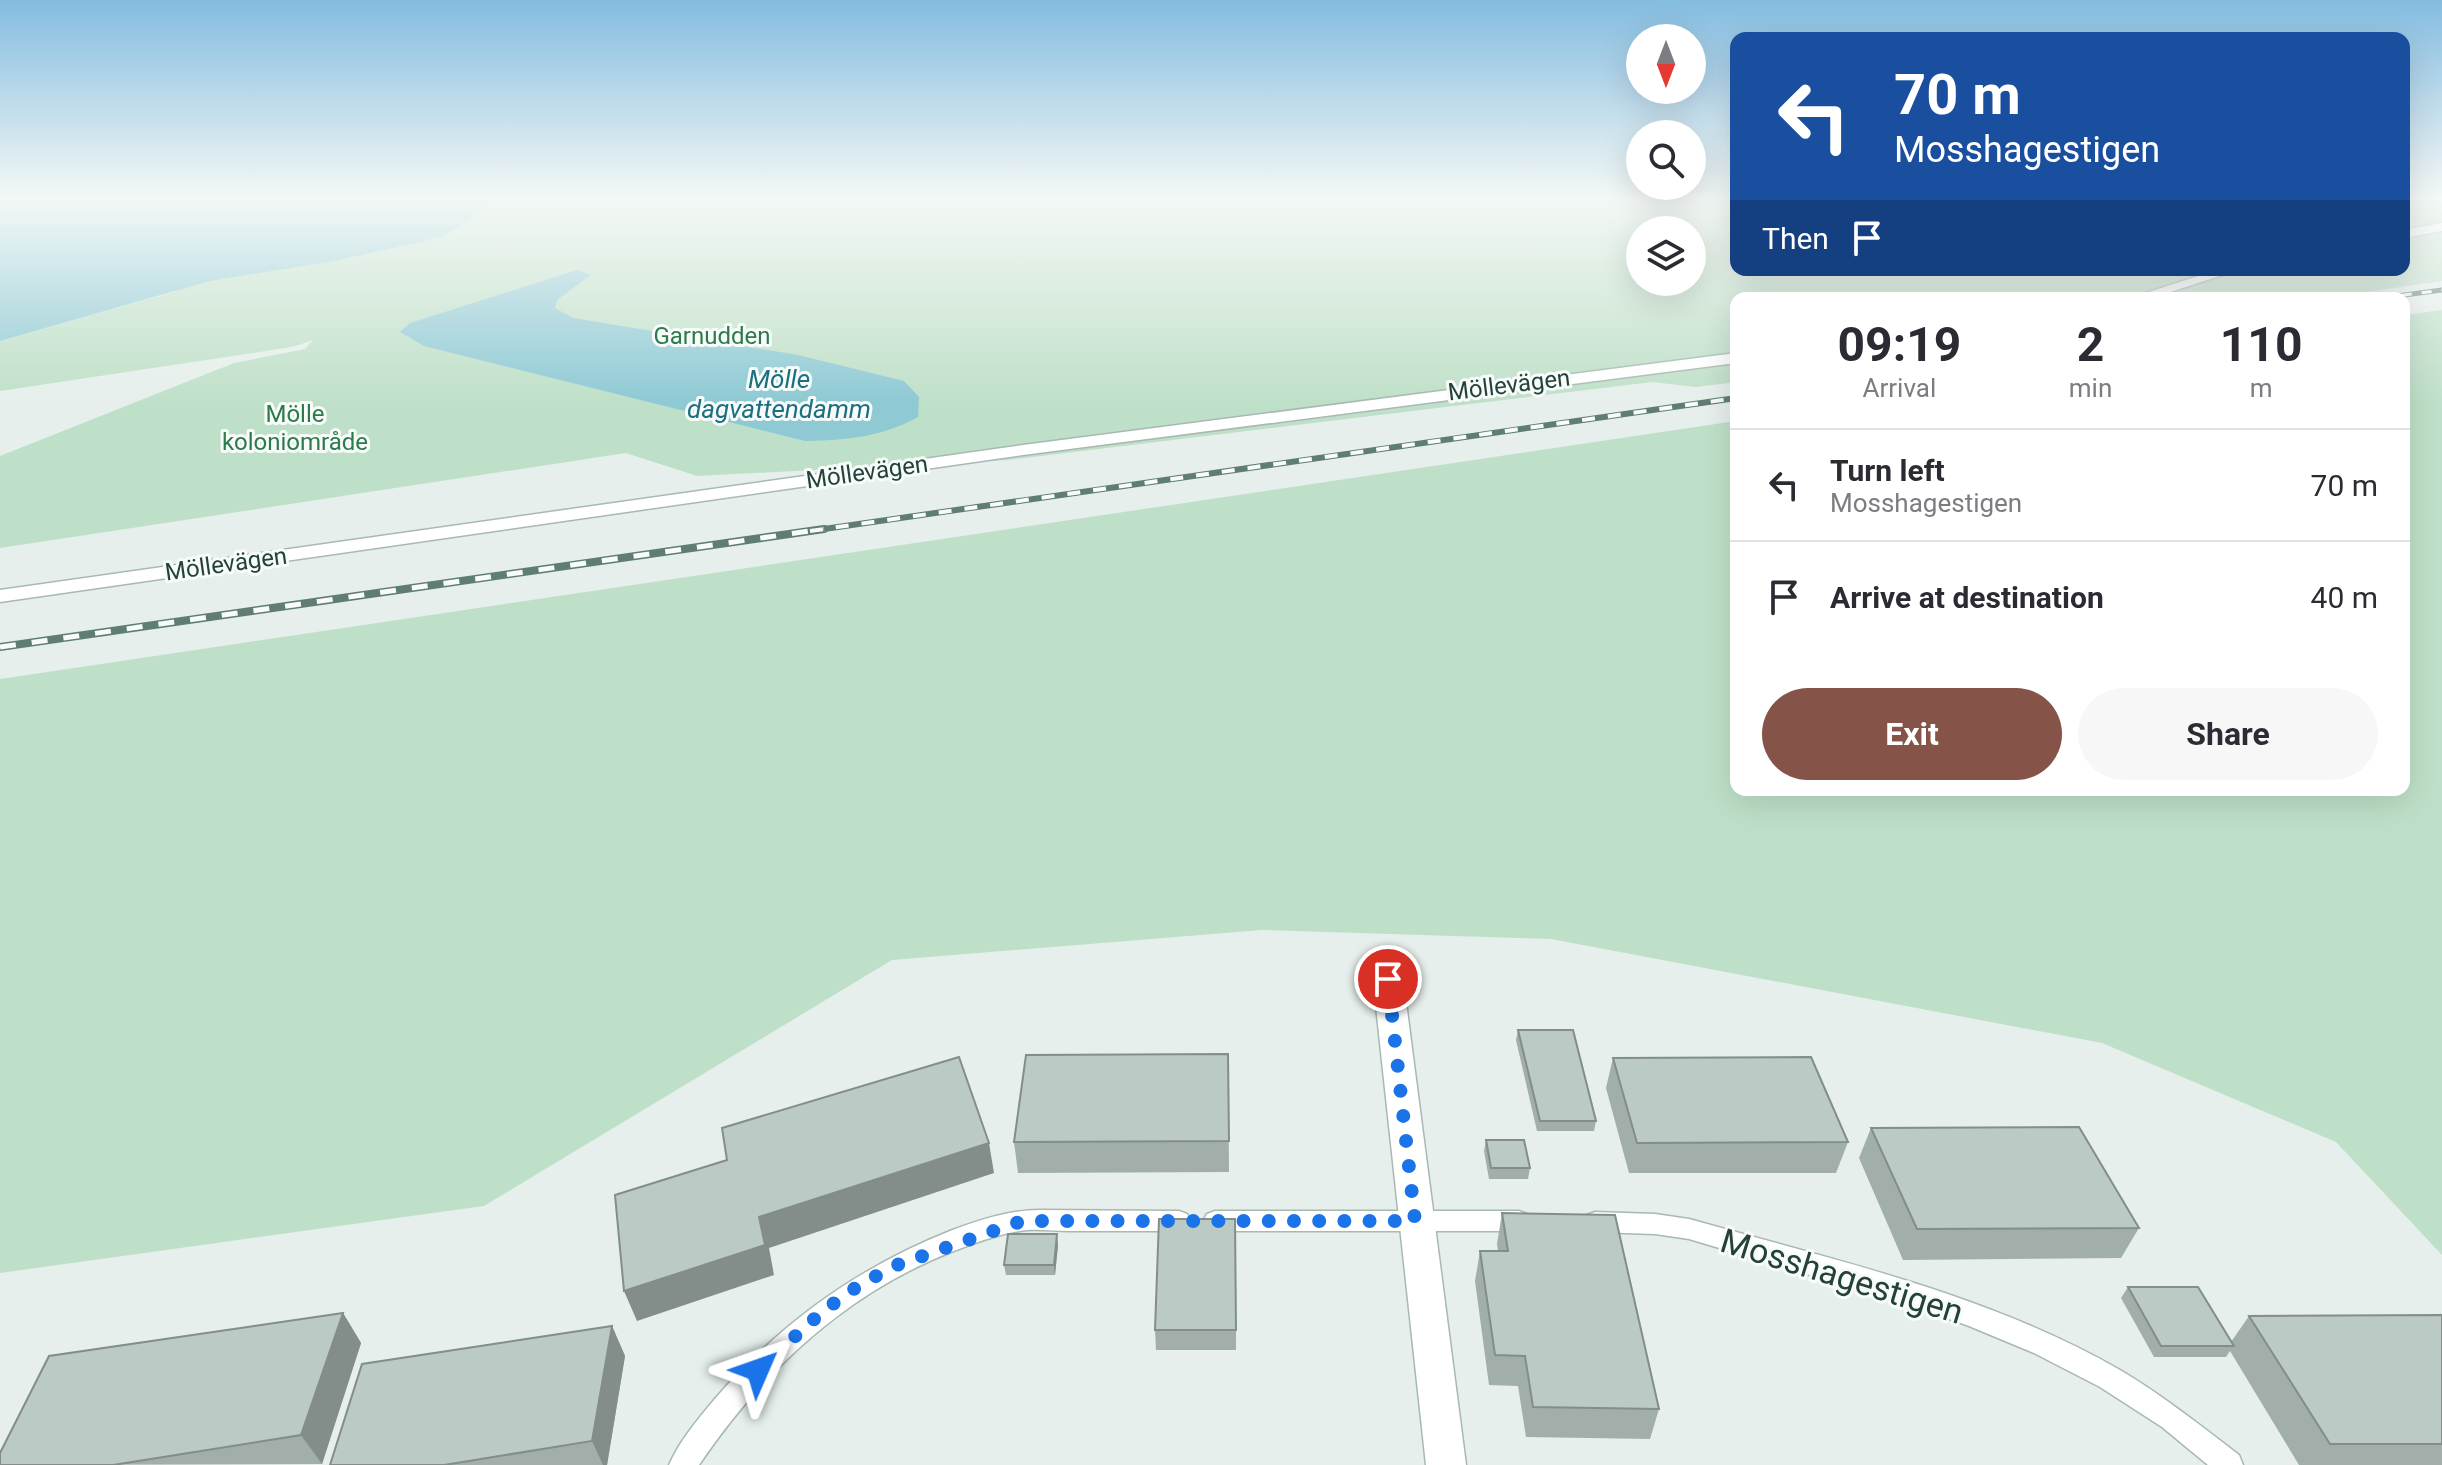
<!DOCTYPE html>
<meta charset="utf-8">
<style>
:root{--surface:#fff;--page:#f7f7f7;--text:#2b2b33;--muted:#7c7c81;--line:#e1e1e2;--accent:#855347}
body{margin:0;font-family:Roboto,sans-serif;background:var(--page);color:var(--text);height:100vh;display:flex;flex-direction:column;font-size:30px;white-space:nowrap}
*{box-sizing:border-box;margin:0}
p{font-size:26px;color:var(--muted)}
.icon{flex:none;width:44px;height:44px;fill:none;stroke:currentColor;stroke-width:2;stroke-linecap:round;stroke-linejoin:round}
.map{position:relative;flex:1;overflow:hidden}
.panel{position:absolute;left:1730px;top:292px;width:680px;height:504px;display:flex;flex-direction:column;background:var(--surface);border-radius:16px;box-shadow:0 8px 32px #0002}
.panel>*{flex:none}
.guide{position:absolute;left:1730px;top:32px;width:680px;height:244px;border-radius:16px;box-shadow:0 8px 32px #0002;background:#1a4fa0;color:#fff;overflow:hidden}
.needle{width:52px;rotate:180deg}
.controls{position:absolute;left:1626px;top:24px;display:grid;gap:16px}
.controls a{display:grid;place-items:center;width:80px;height:80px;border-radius:50%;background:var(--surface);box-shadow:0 8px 32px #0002;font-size:40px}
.pin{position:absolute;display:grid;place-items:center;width:68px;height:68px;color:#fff;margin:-34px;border:4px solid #fff;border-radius:50%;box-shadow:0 2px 8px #0007}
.me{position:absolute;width:88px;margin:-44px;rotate:47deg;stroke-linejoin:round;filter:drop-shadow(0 0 6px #0008)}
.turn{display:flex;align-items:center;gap:28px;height:168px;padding:0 32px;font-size:36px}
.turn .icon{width:104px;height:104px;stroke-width:2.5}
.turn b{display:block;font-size:56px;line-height:68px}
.then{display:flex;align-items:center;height:76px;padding:0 32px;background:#0003;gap:16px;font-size:30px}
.eta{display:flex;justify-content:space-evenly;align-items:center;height:136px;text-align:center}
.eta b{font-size:48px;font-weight:700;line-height:56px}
.button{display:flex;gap:16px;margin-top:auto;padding:16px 32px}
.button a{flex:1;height:92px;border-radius:48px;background:var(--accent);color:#fff;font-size:32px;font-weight:700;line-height:92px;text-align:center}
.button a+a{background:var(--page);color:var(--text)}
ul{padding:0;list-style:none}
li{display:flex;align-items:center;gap:24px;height:112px;padding:0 32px;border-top:2px solid var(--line)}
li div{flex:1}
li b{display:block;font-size:30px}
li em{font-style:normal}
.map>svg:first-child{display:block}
.green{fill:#bfe0c8;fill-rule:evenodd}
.water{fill:#8ec9d4}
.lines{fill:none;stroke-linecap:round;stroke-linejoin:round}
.service-casing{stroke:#a8b8b2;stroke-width:3}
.minor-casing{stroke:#a8b8b2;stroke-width:3}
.service{fill:#fff;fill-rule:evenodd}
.minor{fill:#fff;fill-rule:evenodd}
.rail-far2-casing{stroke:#5f7d75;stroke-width:5}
.rail-far1-casing{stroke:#5f7d75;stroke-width:6}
.rail-casing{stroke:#5f7d75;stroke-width:8}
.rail-far2{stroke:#f7fbf9;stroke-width:3;stroke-dasharray:10;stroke-linecap:butt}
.rail-far1{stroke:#f7fbf9;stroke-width:4;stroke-dasharray:13;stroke-linecap:butt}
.rail{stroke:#f7fbf9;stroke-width:5;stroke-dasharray:16;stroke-linecap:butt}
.wall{fill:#a1aea9}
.shaded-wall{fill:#838d89}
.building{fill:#bbcac4;stroke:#838d89;stroke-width:2}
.route{stroke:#1a73e8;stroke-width:14;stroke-dasharray:0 25.2}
.labels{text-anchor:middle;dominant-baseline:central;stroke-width:6;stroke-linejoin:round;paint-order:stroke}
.far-park-label{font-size:24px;fill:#2d7a4b;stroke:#f7fbf9}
.far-street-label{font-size:24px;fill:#24423a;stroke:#f7fbf9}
.far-water-label{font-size:26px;font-style:italic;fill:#1c6f80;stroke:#f7fbf9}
.near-street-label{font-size:34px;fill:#24423a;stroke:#f7fbf9}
</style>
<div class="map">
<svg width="2442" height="1465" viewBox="0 0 2442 1465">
<rect width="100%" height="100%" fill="#e6efeb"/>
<g class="green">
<path d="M0,198H1736V270H2404V198H2442V281L2325,298H1736V382L1696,387L1652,382L1008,460L697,476L626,453L0,548V456L234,363L305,349L313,340L292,347L0,391V341L177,291ZM1640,230H1692V282H1640Z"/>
<polygon points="2442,310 2442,1255 2336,1142 2102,1043 1551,939 1262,930 892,960 484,1206 0,1273 0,679 1736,421 1736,790 2404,790 2404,315"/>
</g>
<g class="water">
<polygon points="0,198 503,198 443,237 334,261 210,281 0,341"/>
<path d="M577,270L591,275L557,300L555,308L573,318L798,355L904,381L919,397L918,417C882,437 847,440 805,441L424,346L400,332L410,323Z"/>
</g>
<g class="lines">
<defs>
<g id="service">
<path d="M1039,1210L1179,1211L1187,1214L1191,1221L1187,1228L1179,1231C1142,1231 1106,1231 1069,1231C1055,1231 1041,1229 1027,1230C1001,1233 975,1243 951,1252C845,1294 762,1372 699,1465H669C679,1442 698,1419 714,1400C779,1324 857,1268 950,1231C977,1221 1009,1210 1039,1210Z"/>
<polygon points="1215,1211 1519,1211 1527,1214 1531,1221 1527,1228 1519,1231 1215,1231 1207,1228 1203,1221 1207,1214"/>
<path d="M1595,1212L1655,1214L1689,1219C1834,1260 1988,1294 2120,1370C2162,1395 2200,1425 2239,1455L2243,1465H2208L2162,1427L2100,1387L2034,1353L1969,1326L1904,1303L1689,1239L1655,1234L1595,1232L1587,1229L1583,1222L1587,1215Z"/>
</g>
<g id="minor">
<polygon points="2442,223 2442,231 2404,238 2404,230"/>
<polygon points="2217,270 2238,270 2152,298 2130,298"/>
<polygon points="1736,353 1736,363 1023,455 0,602 0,590 1023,445"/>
<polygon points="1388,968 1398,971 1403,979 1466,1465 1426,1465 1373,979 1378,971"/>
</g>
</defs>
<use href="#service" class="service-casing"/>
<use href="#minor" class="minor-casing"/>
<use href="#service" class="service"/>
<use href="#minor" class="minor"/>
<defs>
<polyline id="rail-far2" points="2382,298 2442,290"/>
<polyline id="rail-far1" points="810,531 1736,398"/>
<polyline id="rail" points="0,647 824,529"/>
</defs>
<use href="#rail-far2" class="rail-far2-casing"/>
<use href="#rail-far1" class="rail-far1-casing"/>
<use href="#rail" class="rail-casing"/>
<use href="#rail-far2" class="rail-far2"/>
<use href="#rail-far1" class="rail-far1"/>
<use href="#rail" class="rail"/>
</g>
<g class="wall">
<polygon points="1518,1030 1596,1121 1594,1131 1537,1131 1516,1040"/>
<polygon points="1228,1054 1229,1172 1018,1173 1014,1142"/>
<polygon points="1613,1058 1848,1142 1836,1173 1629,1173 1606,1088"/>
<polygon points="1871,1128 2139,1228 2121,1258 1903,1260 1859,1158"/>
<polygon points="1486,1140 1530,1168 1528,1179 1489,1179 1484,1151"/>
<polygon points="1502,1213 1659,1409 1650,1439 1526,1437 1518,1386 1489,1385 1475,1281 1480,1251 1498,1251 1497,1244"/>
<polygon points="1058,1245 1055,1275 1006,1275 1004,1265"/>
<polygon points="2128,1287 2231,1342 2249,1316 2442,1315 2442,1465 2299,1465 2230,1351 2226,1357 2154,1357 2121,1298"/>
<polygon points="343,1313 361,1343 322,1464 0,1465"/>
<polygon points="612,1326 625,1356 607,1465 330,1465"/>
<polygon points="1155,1330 1236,1330 1236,1350 1156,1350"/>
</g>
<g class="shaded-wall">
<polygon points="989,1143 994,1173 769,1248 774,1275 637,1321 624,1291 759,1217"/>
<polygon points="1057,1234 1058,1245 1055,1275 1054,1265"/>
<polygon points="343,1313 361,1343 322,1464 301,1435"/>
<polygon points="612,1326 625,1356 607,1465 603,1465 592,1441"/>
</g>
<g class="building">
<polygon points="1518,1030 1573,1030 1596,1121 1540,1121"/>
<polygon points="1228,1054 1229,1141 1014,1142 1026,1055"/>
<polygon points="959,1057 989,1143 759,1217 765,1245 624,1291 615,1195 727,1160 722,1128"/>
<polygon points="1811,1057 1848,1142 1637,1143 1613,1058"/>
<polygon points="2079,1127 2139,1228 1917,1229 1871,1128"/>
<polygon points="1486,1140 1524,1140 1530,1168 1491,1168"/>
<polygon points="1502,1213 1615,1215 1659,1409 1533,1407 1525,1356 1495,1355 1480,1251 1508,1251"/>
<polygon points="1159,1219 1235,1219 1236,1330 1155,1330"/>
<polygon points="1008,1234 1057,1234 1054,1265 1004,1265"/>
<polygon points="2128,1287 2198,1287 2234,1346 2161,1346"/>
<polygon points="343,1313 301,1435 113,1465 0,1465 0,1453 49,1356"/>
<polygon points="2442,1315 2442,1444 2330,1444 2249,1316"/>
<polygon points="612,1326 592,1441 444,1465 330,1465 362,1364"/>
</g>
<linearGradient id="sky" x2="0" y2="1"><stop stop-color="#84bce0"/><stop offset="0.49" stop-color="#f4f8f6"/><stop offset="1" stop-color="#f4f8f6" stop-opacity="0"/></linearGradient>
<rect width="2442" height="403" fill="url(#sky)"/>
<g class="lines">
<polyline class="route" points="758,1370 823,1311 861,1284 897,1265 1022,1221 1415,1221 1388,979"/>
</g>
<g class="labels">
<g class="far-park-label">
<text x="712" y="336">Garnudden</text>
<text x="295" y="414">Mölle<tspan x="295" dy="28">koloniområde</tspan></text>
</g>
<g class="far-street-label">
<text transform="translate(1509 385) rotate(-7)">Möllevägen</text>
<text transform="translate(867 472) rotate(-8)">Möllevägen</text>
<text transform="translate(226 564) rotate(-8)">Möllevägen</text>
</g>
<g class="far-water-label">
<text x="779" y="379">Mölle<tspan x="779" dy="30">dagvattendamm</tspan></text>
</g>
<g class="near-street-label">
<text transform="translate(1842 1276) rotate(17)">Mosshagestigen</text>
</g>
</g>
</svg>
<div class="controls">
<a><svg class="needle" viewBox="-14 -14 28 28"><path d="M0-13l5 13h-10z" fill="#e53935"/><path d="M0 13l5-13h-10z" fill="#7c7c81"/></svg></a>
<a><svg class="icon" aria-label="search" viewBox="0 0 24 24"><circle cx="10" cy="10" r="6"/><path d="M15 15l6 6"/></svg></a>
<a><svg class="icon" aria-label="layers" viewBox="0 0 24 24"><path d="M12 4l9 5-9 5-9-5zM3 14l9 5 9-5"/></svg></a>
</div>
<div class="pin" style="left:1388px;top:979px;background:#d93025"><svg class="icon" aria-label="arrive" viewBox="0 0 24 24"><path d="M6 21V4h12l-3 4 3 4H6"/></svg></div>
<svg class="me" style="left:758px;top:1370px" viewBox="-20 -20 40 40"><path d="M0-17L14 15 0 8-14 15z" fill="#1a73e8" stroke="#fff" stroke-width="4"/></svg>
<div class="guide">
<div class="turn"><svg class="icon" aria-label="left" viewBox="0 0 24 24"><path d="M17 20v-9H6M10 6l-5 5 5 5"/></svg><div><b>70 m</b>Mosshagestigen</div></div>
<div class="then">Then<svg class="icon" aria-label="arrive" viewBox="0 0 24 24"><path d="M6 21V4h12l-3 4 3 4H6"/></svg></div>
</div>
<section class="panel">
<div class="eta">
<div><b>09:19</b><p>Arrival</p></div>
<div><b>2</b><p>min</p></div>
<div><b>110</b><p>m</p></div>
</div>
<ul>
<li><svg class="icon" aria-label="left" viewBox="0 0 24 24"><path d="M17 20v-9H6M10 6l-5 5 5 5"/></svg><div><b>Turn left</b><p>Mosshagestigen</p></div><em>70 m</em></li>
<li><svg class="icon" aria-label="arrive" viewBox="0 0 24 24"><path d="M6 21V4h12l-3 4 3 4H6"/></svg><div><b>Arrive at destination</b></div><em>40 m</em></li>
</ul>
<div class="button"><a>Exit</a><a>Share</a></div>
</section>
</div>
